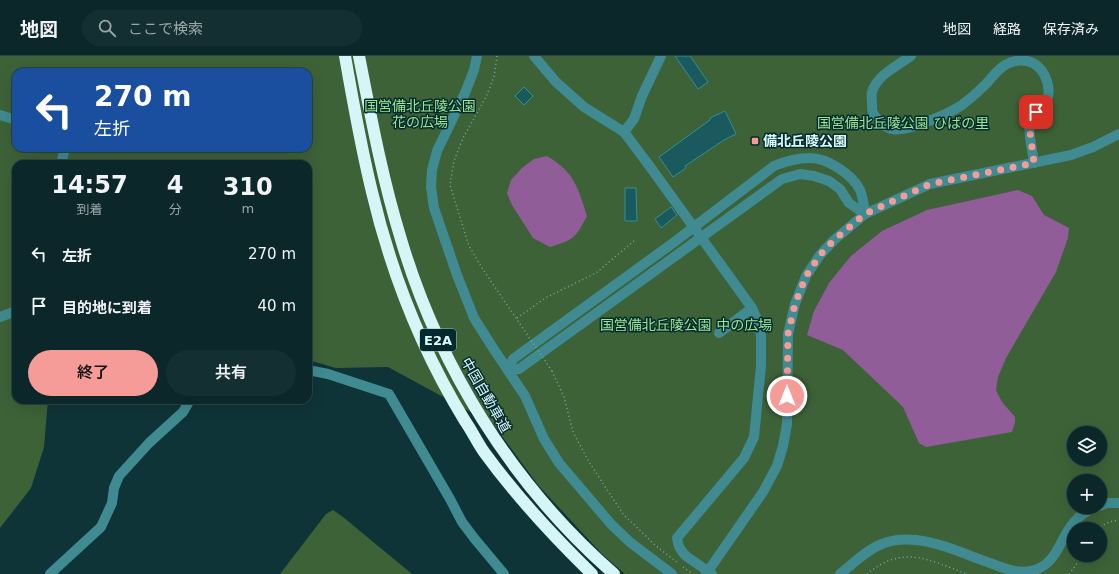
<!DOCTYPE html>
<html lang="ja">
<meta charset="utf-8">
<style>
:root{--surface:#0b2729;--page:#142f31;--text:#f1f3f6;--muted:#9aa5a8;--line:#2b4446;--accent:#f59b98}
body{margin:0;font-family:"DejaVu Sans","Noto Sans JP",sans-serif;background:var(--page);color:var(--text);height:100vh;display:flex;flex-direction:column;font-size:15px;white-space:nowrap}
*{box-sizing:border-box;margin:0}
p{font-size:13px;color:var(--muted)}
.icon{flex:none;width:22px;height:22px;fill:none;stroke:currentColor;stroke-width:2;stroke-linecap:round;stroke-linejoin:round}
.map{position:relative;flex:1;overflow:hidden}
.details{position:absolute;left:12px;top:104px;width:300px;height:244px;display:flex;flex-direction:column;background:var(--surface);border-radius:12px;box-shadow:0 4px 16px #0002,0 0 0 1px var(--line)}
.details>*{flex:none}
.guide{position:absolute;left:12px;top:12px;width:300px;height:84px;border-radius:12px;box-shadow:0 4px 16px #0002,0 0 0 1px var(--line);background:#1a4fa0;color:#fff;overflow:hidden}
.tools{position:absolute;left:1067px;top:370px;display:grid;gap:8px}
.tools a{display:grid;place-items:center;width:40px;height:40px;border-radius:50%;background:var(--surface);box-shadow:0 4px 16px #0002,0 0 0 1px var(--line);font-size:20px}
.pin{position:absolute;display:grid;place-items:center;width:34px;height:34px;color:#fff;margin:-17px;border-radius:8px;box-shadow:0 2px 6px #0006}
.me{position:absolute;width:44px;margin:-22px;rotate:0deg;stroke-linejoin:round;filter:drop-shadow(0 0 3px #0008)}
.turn{display:flex;align-items:center;gap:14px;height:84px;padding:0 16px;font-size:18px}
.turn .icon{width:52px;height:52px;stroke-width:2.5}
.turn b{display:block;font-size:28px;line-height:34px}
.eta{display:flex;justify-content:space-evenly;align-items:center;height:68px;text-align:center}
.eta b{font-size:24px;font-weight:600;line-height:28px}
.cta{display:flex;gap:8px;margin-top:auto;padding:8px 16px}
.cta a{flex:1;height:46px;border-radius:24px;background:var(--accent);color:#111;font-size:16px;font-weight:600;line-height:46px;text-align:center}
.cta a+a{background:var(--page);color:var(--text)}
ul{padding:0;list-style:none}
li{display:flex;align-items:center;gap:12px;height:52px;padding:0 16px}
li div{flex:1}
li b{display:block;font-size:15px}
li em{font-style:normal}
header{display:flex;align-items:center;gap:24px;box-sizing:border-box;height:56px;padding:0 20px;background:var(--surface);border-bottom:1px solid var(--line)}
header strong{font-size:19px}
nav{display:flex;gap:22px;margin-inline-start:auto;font-size:14px}
.search{width:280px;height:36px;background:var(--page);display:flex;align-items:center;gap:10px;box-sizing:border-box;padding:0 14px;border-radius:22px;color:var(--muted);font-size:15px}
.map>svg:first-child{display:block}
.green{fill:#3d6238;fill-rule:evenodd}
.water{fill:#905d98}
.building{fill:#1a5a5e;stroke:#348e94}
.lines{fill:none;stroke-linecap:round;stroke-linejoin:round}
.path{stroke:#7fa0a3;stroke-width:1.5;stroke-dasharray:1 3;stroke-linecap:butt}
.minor{stroke:#3f8b91;stroke-width:10}
.highway{stroke:#d5f5f7;stroke-width:12}
.path-bridge{stroke:#7fa0a3;stroke-width:1.5;stroke-dasharray:1 3;stroke-linecap:butt}
.minor-bridge{stroke:#3f8b91;stroke-width:10}
.route{stroke:#f59b98;stroke-width:7;stroke-dasharray:0 12.6}
.poi-dot{fill:#f59b98;stroke:#032a2d;stroke-width:1.5}
.labels{text-anchor:middle;dominant-baseline:central;stroke-width:3;stroke-linejoin:round;paint-order:stroke}
.shield{fill:#032a2d;stroke:#9bbcbf;stroke-width:1}
.shield-label{font-size:13px;font-weight:bold;fill:#dcfbfd}
.park-label{font-size:14px;fill:#9ce893;stroke:#032a2d}
.poi-label{font-size:14px;font-weight:bold;fill:#dcfbfd;stroke:#032a2d;text-anchor:start}
.street-label{font-size:14px;fill:#dcfbfd;stroke:#032a2d}
</style>
<header>
<strong>地図</strong>
<div class="search"><svg class="icon" aria-label="search" viewBox="0 0 24 24"><circle cx="10" cy="10" r="6"/><path d="M15 15l6 6"/></svg>ここで検索</div>
<nav><a>地図</a><a>経路</a><a>保存済み</a></nav>
</header>
<div class="map">
<svg width="1119" height="518" viewBox="0 0 1119 518">
<rect width="100%" height="100%" fill="#0f3437"/>
<g class="green">
<path d="M0,0H1119V518H625L602,498L538,429L493,368L388,311L336,312L308,304V108H16V344H48L44,391L31,432L0,472ZM16,16H308V92H16ZM1074,377H1100V403H1074ZM1074,425H1100V451H1074ZM1074,473H1100V499H1074Z"/>
<polygon points="333,454 343,461 412,518 280,518 326,458"/>
</g>
<g class="water">
<path d="M547,100C574,116 578,131 587,160C576,181 574,184 550,191L533,182L512,149L507,137L511,124L522,112L534,103Z"/>
<polygon points="1018,134 1032,140 1044,159 1069,172 1068,182 1056,216 1006,302 998,321 996,334 1002,346 1015,361 1015,366 1012,376 926,391 919,387 903,351 843,294 807,279 814,255 829,227 851,200 882,175 927,154"/>
</g>
<g class="building">
<polygon points="675,0 690,0 708,26 698,33"/>
<polygon points="524,31 533,40 524,49 515,40"/>
<polygon points="725,55 736,78 724,84 685,110 686,112 673,121 659,101 710,64 710,62"/>
<polygon points="625,132 636,132 637,165 625,165"/>
<polygon points="671,151 677,159 661,172 655,163"/>
</g>
<g class="lines">
<g class="path">
<polyline points="497,0 494,21 486,41 463,82 454,105 450,129 469,190 482,212 520,268"/>
<polyline points="517,262 547,241 596,217 635,184"/>
<polyline points="552,315 564,341 573,376 589,406 623,458 656,490 678,507"/>
<polyline points="1097,473 1109,466 1119,464"/>
<polyline points="683,511 693,518"/>
<path d="M867,518C903,488 929,504 967,518"/>
<polyline points="1069,518 1076,509 1081,499"/>
</g>
<g class="minor">
<polyline points="477,0 474,14 465,37 437,95 432,114 431,131 434,152 457,219 474,262 493,292 525,340 544,383 559,407 611,468 631,487 672,518"/>
<polyline points="534,0 556,26 584,51 624,76 648,108"/>
<path d="M911,0C897,10 877,19 872,36C871,40 872,44 872,48C872,51 872,55 873,57C876,63 885,71 891,73C906,77 950,57 962,49C970,43 978,36 985,29C992,22 997,13 1007,8C1014,4 1025,3 1033,7C1046,14 1054,36 1044,49C1039,54 1033,58 1030,65C1027,75 1033,96 1034,107"/>
<polyline points="0,59 16,64"/>
<polyline points="624,76 634,63 642,40 661,0"/>
<polyline points="61,108 65,92"/>
<polyline points="0,261 16,255"/>
<polyline points="719,277 752,252"/>
<polyline points="308,314 328,318 389,338 450,443 462,466 474,482 504,518"/>
<path d="M508,314L513,303L673,187L774,110C786,105 797,102 810,102C827,102 852,118 860,134C863,141 864,150 865,158"/>
<polyline points="508,314 519,313 782,123 800,118 814,120 829,125 840,133 849,147 865,158"/>
<polyline points="1100,450 1107,447 1119,447"/>
<path d="M686,500C680,494 678,490 677,482L744,402L754,381L761,310V280L758,265L752,252L721,209"/>
<polyline points="50,518 101,471 112,447 114,432 119,420 149,387 183,356 190,344"/>
<polyline points="706,518 763,436 777,410 783,390 787,368 788,278 795,248 806,220 820,199 834,184 865,158 930,128 1071,99 1093,91 1119,78"/>
<path d="M840,518C853,508 866,494 882,488C916,474 958,496 990,507C1004,512 1017,518 1031,515C1058,509 1059,483 1074,466C1080,459 1088,454 1096,451"/>
</g>
<g class="highway">
<path d="M345,0C353,46 361,91 372,136C391,216 422,295 465,365C472,375 477,386 484,396C516,440 553,480 592,518"/>
<path d="M359,0C371,61 382,121 400,180C438,310 512,429 614,518"/>
</g>
<polyline class="path-bridge" points="520,268 552,315"/>
<g class="minor-bridge">
<polyline points="648,108 721,209"/>
<polyline points="686,500 712,518"/>
</g>
</g>
<g class="lines">
<polyline class="route" points="787,340 788,278 795,248 806,220 820,199 834,184 865,158 930,128 1034,107 1030,76 1030,65 1036,56"/>
</g>
<rect class="poi-dot" x="751" y="81" width="8" height="8" rx="2"/>
<g class="labels">
<rect class="shield" x="420" y="273" width="36" height="22" rx="3"/>
<g class="shield-label">
<text x="438" y="284">E2A</text>
</g>
<g class="park-label">
<text x="420" y="50">国営備北丘陵公園<tspan x="420" dy="16">花の広場</tspan></text>
<text x="903" y="67">国営備北丘陵公園 ひばの里</text>
<text x="686" y="269">国営備北丘陵公園 中の広場</text>
</g>
<g class="poi-label">
<text x="763" y="85">備北丘陵公園</text>
</g>
<g class="street-label">
<text transform="translate(486 339) rotate(60)">中国自動車道</text>
</g>
</g>
</svg>
<div class="tools">
<a><svg class="icon" aria-label="layers" viewBox="0 0 24 24"><path d="M12 4l9 5-9 5-9-5zM3 14l9 5 9-5"/></svg></a>
<a>+</a>
<a>−</a>
</div>
<div class="pin" style="left:1036px;top:56px;background:#d93025"><svg class="icon" aria-label="arrive" viewBox="0 0 24 24"><path d="M6 21V4h12l-3 4 3 4H6"/></svg></div>
<svg class="me" style="left:787px;top:340px" viewBox="-20 -20 40 40"><circle r="17" fill="#f59b98" stroke="#fff" stroke-width="3"/><path d="M0-11L8 9 0 5-8 9z" fill="#fff"/></svg>
<div class="guide">
<div class="turn"><svg class="icon" aria-label="left" viewBox="0 0 24 24"><path d="M17 20v-9H6M10 6l-5 5 5 5"/></svg><div><b>270 m</b>左折</div></div>
</div>
<section class="details">
<div class="eta">
<div><b>14:57</b><p>到着</p></div>
<div><b>4</b><p>分</p></div>
<div><b>310</b><p>m</p></div>
</div>
<ul>
<li><svg class="icon" aria-label="left" viewBox="0 0 24 24"><path d="M17 20v-9H6M10 6l-5 5 5 5"/></svg><div><b>左折</b></div><em>270 m</em></li>
<li><svg class="icon" aria-label="arrive" viewBox="0 0 24 24"><path d="M6 21V4h12l-3 4 3 4H6"/></svg><div><b>目的地に到着</b></div><em>40 m</em></li>
</ul>
<div class="cta"><a>終了</a><a>共有</a></div>
</section>
</div>
